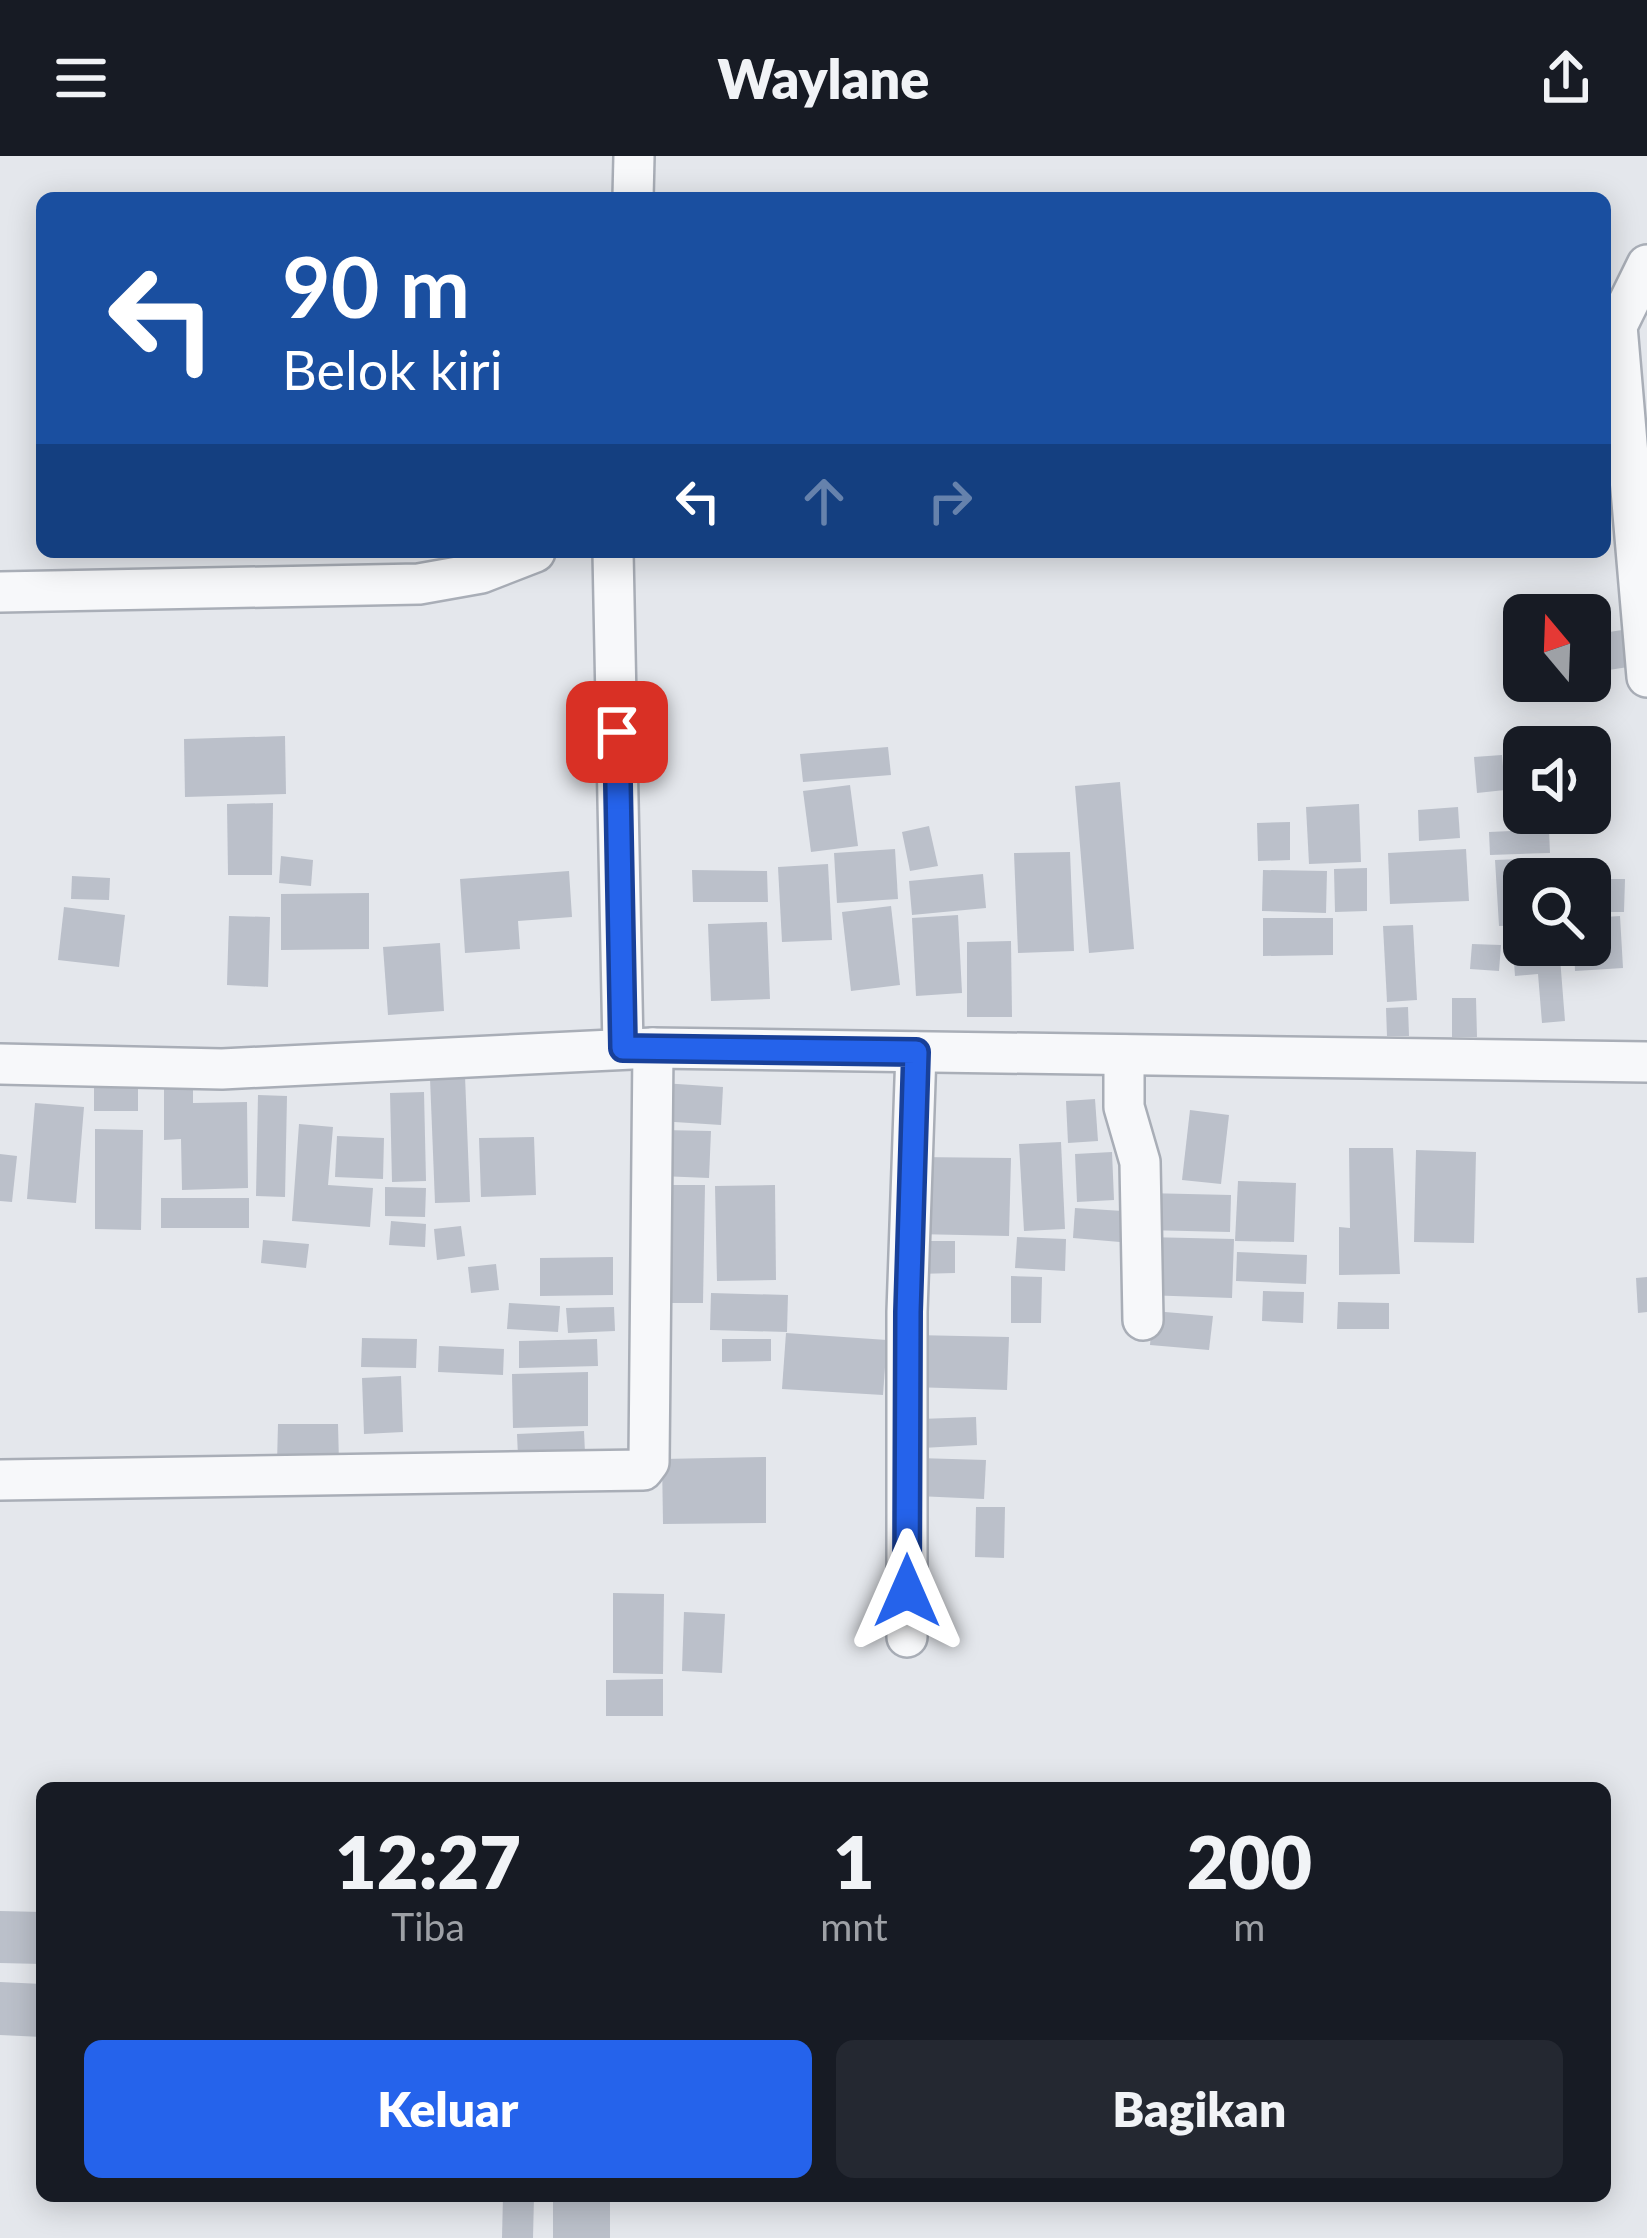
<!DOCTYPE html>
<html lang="id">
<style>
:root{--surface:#171b24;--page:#242831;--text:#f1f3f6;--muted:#9ea1a6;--accent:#2563eb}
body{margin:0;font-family:Lato,sans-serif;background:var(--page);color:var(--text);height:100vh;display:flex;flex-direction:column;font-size:45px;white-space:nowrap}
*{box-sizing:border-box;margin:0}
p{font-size:39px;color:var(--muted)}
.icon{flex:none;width:66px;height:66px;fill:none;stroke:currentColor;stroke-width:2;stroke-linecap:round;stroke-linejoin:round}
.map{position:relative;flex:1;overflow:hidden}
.details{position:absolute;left:36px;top:1626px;width:1575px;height:420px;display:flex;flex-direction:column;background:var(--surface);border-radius:18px;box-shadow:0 6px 30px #0003}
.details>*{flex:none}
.top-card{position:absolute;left:36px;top:36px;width:1575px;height:366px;border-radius:18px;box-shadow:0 6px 30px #0003;background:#1a4fa0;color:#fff;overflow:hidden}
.needle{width:78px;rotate:341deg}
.tools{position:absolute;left:1503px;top:438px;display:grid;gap:24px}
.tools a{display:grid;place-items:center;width:108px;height:108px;border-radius:18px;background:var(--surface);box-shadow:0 6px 30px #0003;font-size:60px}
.pin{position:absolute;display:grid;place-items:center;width:102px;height:102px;color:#fff;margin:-51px;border-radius:24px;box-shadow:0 6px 18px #0006}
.me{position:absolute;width:132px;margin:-66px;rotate:0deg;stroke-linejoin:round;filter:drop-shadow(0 0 9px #0008)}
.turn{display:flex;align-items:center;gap:42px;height:252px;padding:0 48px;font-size:54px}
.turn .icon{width:156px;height:156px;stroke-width:2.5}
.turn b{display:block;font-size:84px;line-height:102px}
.lanes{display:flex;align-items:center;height:114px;padding:0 48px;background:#0003;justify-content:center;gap:60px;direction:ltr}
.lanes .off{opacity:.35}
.eta{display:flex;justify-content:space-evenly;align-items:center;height:204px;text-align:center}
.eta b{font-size:72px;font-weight:800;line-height:84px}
.action{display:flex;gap:24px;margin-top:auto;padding:24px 48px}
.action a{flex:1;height:138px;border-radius:18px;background:var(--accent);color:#fff;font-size:48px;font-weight:800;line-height:138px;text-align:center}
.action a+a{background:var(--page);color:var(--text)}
header{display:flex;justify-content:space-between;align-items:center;height:156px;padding:0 48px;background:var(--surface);font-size:54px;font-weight:800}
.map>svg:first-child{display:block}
.building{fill:#bbc0ca}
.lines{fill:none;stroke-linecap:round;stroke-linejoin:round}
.minor-casing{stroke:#a9aeb7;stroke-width:44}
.minor{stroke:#f7f8fa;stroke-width:39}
.route-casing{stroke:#184099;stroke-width:30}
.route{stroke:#2563eb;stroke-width:21}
</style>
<header><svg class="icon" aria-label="menu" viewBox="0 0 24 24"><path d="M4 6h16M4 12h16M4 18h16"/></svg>Waylane<svg class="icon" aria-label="share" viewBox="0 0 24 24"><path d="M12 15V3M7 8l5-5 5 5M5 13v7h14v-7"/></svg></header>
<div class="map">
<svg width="1647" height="2082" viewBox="0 0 1647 2082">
<rect width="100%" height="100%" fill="#e4e7ec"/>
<g class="building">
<polygon points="1622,474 1628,511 1590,517 1590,479"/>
<polygon points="285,580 286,638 185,641 184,583"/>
<polygon points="888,591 891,619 803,626 800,598"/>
<polygon points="1502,599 1505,634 1477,637 1474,601"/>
<polygon points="1120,626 1134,793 1089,797 1075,630"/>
<polygon points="850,629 858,690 811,696 803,635"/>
<polygon points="1510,634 1524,634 1524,657 1537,657 1537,674 1549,674 1550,697 1490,699 1489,676 1511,675"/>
<polygon points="273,647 272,719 228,719 227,648"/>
<polygon points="1359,648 1361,706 1309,708 1306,651"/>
<polygon points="1458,651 1460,682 1419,685 1418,654"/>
<polygon points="1290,666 1290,704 1258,705 1257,667"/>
<polygon points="929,670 938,710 910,715 902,676"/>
<polygon points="895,693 898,743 837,747 834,697"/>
<polygon points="1466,693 1469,745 1390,748 1388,697"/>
<polygon points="1070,696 1074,795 1018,797 1014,697"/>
<polygon points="281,700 313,704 311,730 279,727"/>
<polygon points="1545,702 1546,723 1524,723 1524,769 1499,770 1495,704"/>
<polygon points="828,708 832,784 782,786 778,711"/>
<polygon points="1367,712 1367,755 1335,756 1334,713"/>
<polygon points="692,714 767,715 768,746 693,746"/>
<polygon points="1263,714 1327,715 1326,757 1262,755"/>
<polygon points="569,715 572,761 518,765 520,793 465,797 460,723"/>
<polygon points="983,718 986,752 912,759 909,725"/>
<polygon points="72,720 110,722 109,744 71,743"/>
<polygon points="1590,723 1625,723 1624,756 1590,756"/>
<polygon points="369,737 369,793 281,794 281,738"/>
<polygon points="891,750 900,829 851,835 842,756"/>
<polygon points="64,751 125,759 119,811 58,804"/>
<polygon points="958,759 962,837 916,840 912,762"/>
<polygon points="229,760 270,761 268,831 227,829"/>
<polygon points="1620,760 1623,812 1575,815 1574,789 1590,789 1590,762"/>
<polygon points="1263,762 1333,762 1333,799 1263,800"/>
<polygon points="767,766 770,843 711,845 708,768"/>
<polygon points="1413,769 1417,844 1387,846 1383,770"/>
<polygon points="1011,785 1012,861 967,861 967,786"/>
<polygon points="440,787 444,855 388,859 383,791"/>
<polygon points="1472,788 1501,789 1499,815 1470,813"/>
<polygon points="1559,789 1565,865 1542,867 1538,818 1515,820 1513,792"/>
<polygon points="1452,842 1476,842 1477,881 1452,881"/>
<polygon points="1408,851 1409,880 1387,880 1386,852"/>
<polygon points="465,920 470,1046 435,1047 430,922"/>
<polygon points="193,921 193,947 247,946 248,1032 182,1034 181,983 164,984 164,922"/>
<polygon points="94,927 138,929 138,955 94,955"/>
<polygon points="662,927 723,931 721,969 659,965"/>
<polygon points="424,936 426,1025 392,1026 390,937"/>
<polygon points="258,939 287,940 285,1041 256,1040"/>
<polygon points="1095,943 1098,985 1068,987 1066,945"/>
<polygon points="35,947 84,951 76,1047 27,1043"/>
<polygon points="1190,954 1229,959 1221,1028 1182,1024"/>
<polygon points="299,968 333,971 328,1029 373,1032 370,1071 292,1065"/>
<polygon points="95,973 143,974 141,1074 95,1073"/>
<polygon points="662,974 711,975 709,1022 660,1020"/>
<polygon points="337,980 384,982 383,1023 335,1021"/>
<polygon points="534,981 536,1039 481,1041 479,982"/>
<polygon points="1061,986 1065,1073 1024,1075 1019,988"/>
<polygon points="1349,992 1393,992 1400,1118 1339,1119 1339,1071 1350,1072"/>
<polygon points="1416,994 1476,996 1474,1087 1414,1086"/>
<polygon points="1112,996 1114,1044 1077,1046 1075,998"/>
<polygon points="0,998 17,1000 12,1046 0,1045"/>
<polygon points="916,1001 1011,1002 1009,1080 915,1078"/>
<polygon points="1238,1025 1296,1027 1294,1086 1235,1085"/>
<polygon points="659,1029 705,1029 703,1147 658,1147"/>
<polygon points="775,1029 776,1124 717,1125 715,1030"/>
<polygon points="385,1031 426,1032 425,1061 385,1060"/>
<polygon points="1145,1037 1231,1039 1230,1076 1144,1074"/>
<rect x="161" y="1042" width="88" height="30"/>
<polygon points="1075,1052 1123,1055 1120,1086 1073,1082"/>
<polygon points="391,1065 426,1068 425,1091 389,1089"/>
<polygon points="461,1070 465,1100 437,1104 434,1073"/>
<polygon points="1017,1081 1066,1083 1065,1115 1015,1112"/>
<polygon points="1145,1081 1234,1083 1232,1142 1144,1139"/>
<polygon points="263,1084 309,1088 306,1112 261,1107"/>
<polygon points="917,1085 955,1085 955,1117 917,1118"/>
<polygon points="1237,1096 1307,1099 1306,1128 1236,1125"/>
<polygon points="613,1101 613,1139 540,1140 540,1102"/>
<polygon points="496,1108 499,1134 471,1137 468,1111"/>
<polygon points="1011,1120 1042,1121 1041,1167 1011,1167"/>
<polygon points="1647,1121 1647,1156 1638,1157 1636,1122"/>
<polygon points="1263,1135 1304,1136 1303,1167 1262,1165"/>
<polygon points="711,1137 788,1139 787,1176 710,1174"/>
<polygon points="1338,1146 1389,1147 1389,1173 1337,1173"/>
<polygon points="509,1147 560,1150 558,1176 507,1173"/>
<polygon points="614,1151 615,1175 568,1177 566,1152"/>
<polygon points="1153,1155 1213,1160 1209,1194 1150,1189"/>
<polygon points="786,1177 887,1184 883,1239 782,1233"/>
<polygon points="914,1179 1009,1181 1007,1234 912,1231"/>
<polygon points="362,1182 417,1183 416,1212 361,1211"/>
<polygon points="597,1183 598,1210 519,1212 519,1185"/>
<polygon points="722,1183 771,1183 771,1205 722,1206"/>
<polygon points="439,1190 504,1193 503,1219 438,1216"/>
<polygon points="588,1216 588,1270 513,1272 512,1218"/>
<polygon points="401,1220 403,1276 364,1278 362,1222"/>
<polygon points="976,1261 977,1289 922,1292 920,1263"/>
<polygon points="278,1268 338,1268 339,1307 277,1307"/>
<polygon points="584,1275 585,1297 518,1300 517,1278"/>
<polygon points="766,1301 766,1367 663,1368 662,1303"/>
<polygon points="918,1302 986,1304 984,1343 917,1340"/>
<polygon points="976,1351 1005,1351 1004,1402 975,1401"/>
<polygon points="613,1437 664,1438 663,1518 613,1517"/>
<polygon points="684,1456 725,1458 722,1517 682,1515"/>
<polygon points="663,1523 663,1560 606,1560 606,1524"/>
<polygon points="0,1755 42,1756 42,1808 0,1807"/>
<polygon points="0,1826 42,1828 42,1881 0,1879"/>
<polygon points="503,2040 534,2040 533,2082 502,2082"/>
<rect x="553" y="2040" width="57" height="42"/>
</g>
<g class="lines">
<defs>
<g id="minor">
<polyline points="633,42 634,0"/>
<polyline points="1647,109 1617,170 1647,521"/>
<polyline points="613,396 623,892"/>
<polyline points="0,436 419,428 481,417 535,396"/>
<polyline points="1124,899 1124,951 1140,1006 1143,1164"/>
<polyline points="0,908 222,913 653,892 1647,906"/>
<polyline points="0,1324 643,1314 649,1306 653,892"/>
<polyline points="907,1481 907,1156 916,896"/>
</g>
</defs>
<use href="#minor" class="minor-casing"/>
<use href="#minor" class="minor"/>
</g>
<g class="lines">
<defs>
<polyline id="route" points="617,576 623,892 916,896 908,1156 907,1435"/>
</defs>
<use href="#route" class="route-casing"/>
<use href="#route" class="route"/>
</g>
</svg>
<div class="tools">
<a><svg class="needle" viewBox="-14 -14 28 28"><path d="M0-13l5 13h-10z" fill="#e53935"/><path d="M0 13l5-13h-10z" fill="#9ea1a6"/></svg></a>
<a><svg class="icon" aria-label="sound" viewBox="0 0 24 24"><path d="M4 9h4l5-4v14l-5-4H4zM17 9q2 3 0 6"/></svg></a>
<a><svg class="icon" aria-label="search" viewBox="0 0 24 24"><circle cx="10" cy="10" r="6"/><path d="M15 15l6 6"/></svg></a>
</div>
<div class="pin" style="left:617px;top:576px;background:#d93025"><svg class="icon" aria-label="arrive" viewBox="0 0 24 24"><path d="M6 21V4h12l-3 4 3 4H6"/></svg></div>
<svg class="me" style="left:907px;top:1435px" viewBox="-20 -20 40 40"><path d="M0-17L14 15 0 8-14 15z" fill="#2563eb" stroke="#fff" stroke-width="4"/></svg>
<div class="top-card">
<div class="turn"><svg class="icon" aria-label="left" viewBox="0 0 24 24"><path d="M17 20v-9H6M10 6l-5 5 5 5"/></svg><div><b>90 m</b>Belok kiri</div></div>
<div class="lanes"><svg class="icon" aria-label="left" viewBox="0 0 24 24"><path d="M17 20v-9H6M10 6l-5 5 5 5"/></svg><svg class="icon off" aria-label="ahead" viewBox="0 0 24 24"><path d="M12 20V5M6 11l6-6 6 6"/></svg><svg class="icon off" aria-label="right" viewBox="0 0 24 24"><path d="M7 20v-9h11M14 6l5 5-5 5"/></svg></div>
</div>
<section class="details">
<div class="eta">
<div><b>12:27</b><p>Tiba</p></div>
<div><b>1</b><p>mnt</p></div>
<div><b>200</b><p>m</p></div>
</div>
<div class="action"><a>Keluar</a><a>Bagikan</a></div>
</section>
</div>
